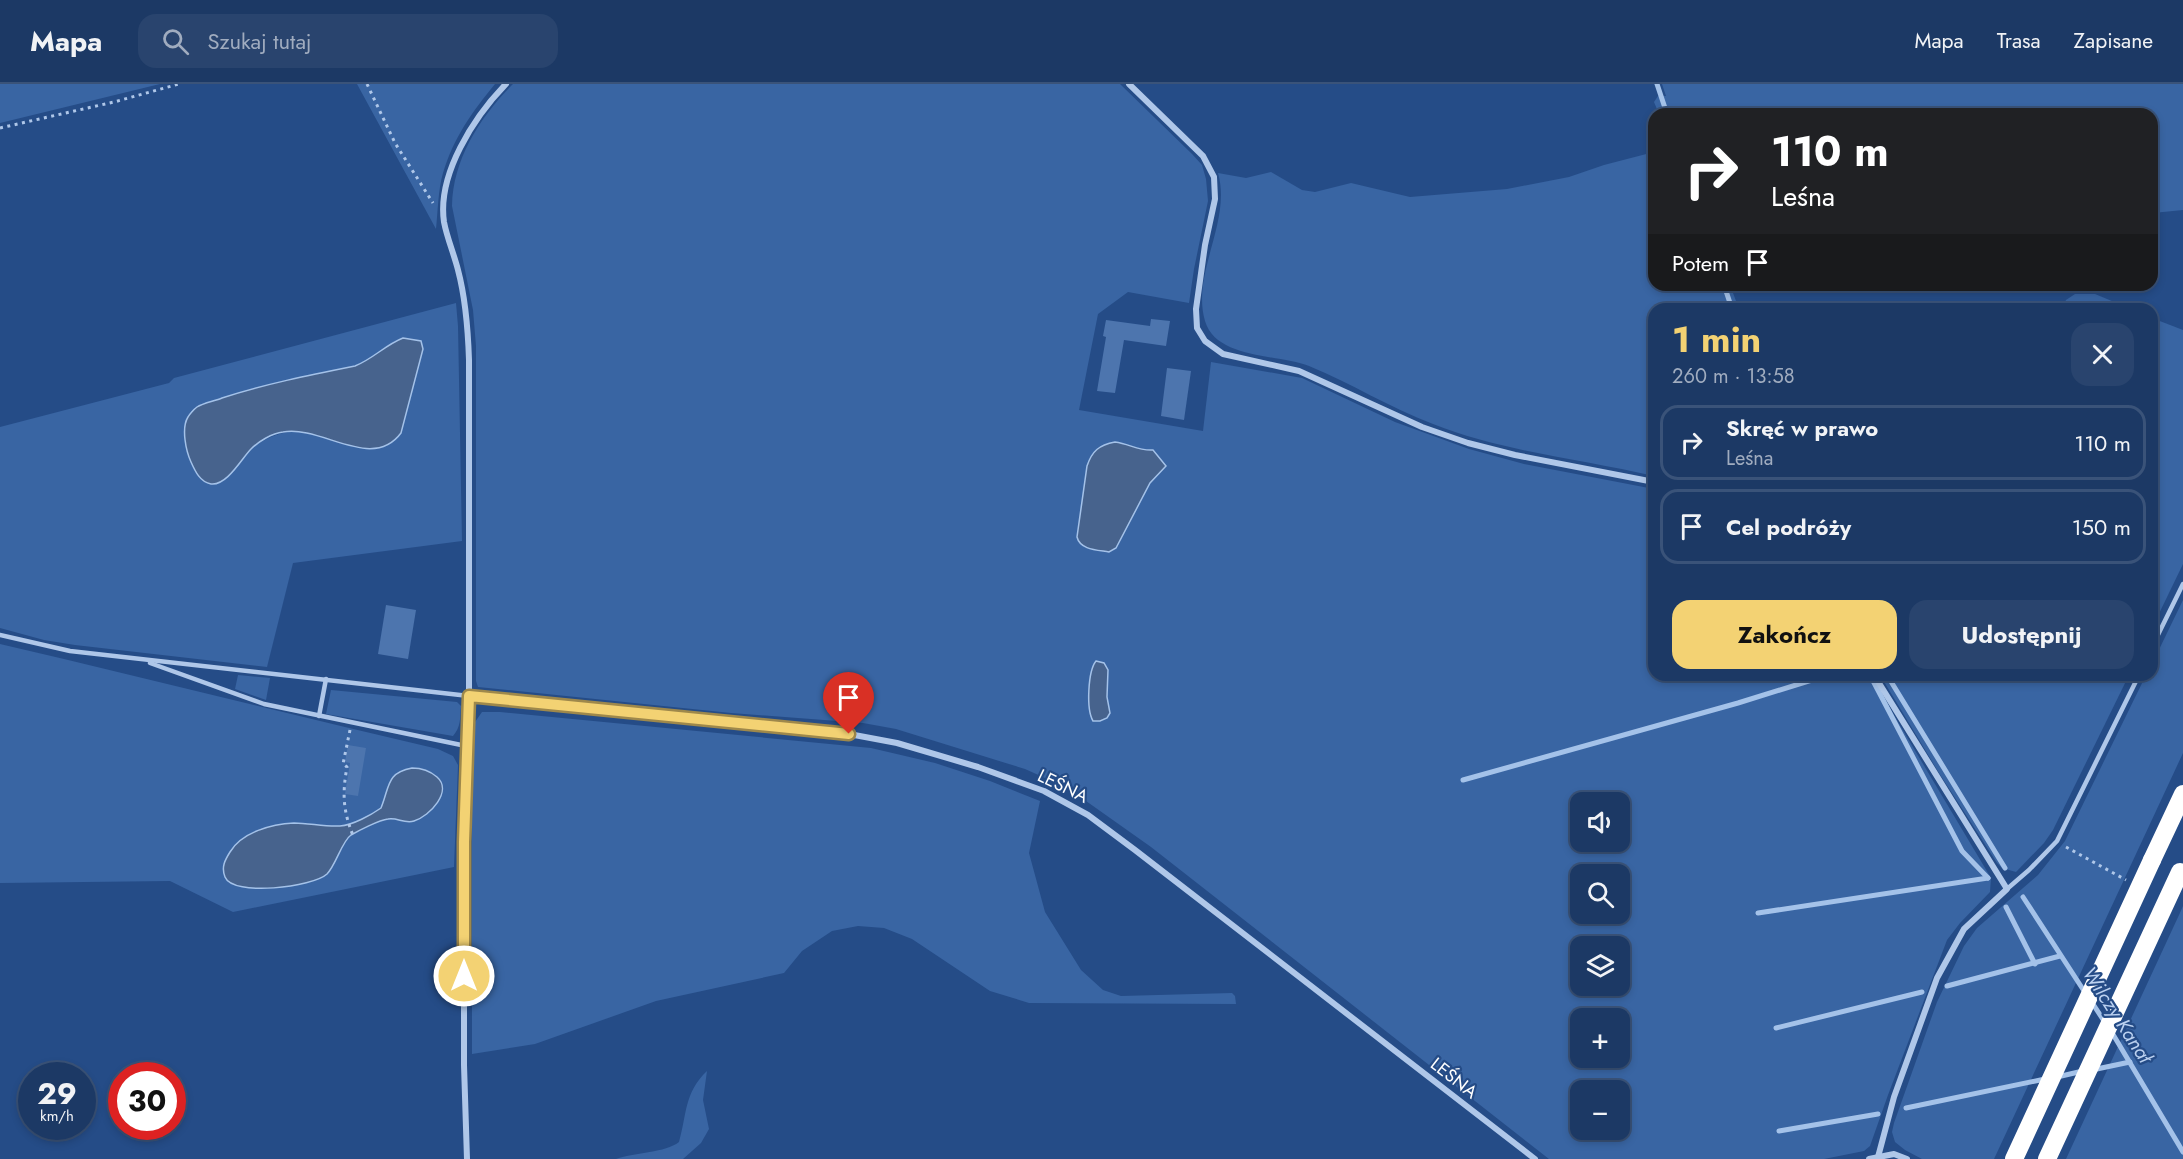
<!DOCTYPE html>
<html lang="pl">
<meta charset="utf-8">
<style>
:root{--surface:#1c3965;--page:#29446e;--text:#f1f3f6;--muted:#a0acbf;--line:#3a5379;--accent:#f3d273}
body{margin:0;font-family:Jost,sans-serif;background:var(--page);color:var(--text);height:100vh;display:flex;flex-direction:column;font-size:22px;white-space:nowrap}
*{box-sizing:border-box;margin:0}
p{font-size:20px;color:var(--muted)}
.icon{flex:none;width:33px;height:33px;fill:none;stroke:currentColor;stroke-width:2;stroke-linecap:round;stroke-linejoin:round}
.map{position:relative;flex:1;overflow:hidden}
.drawer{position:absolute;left:1648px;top:219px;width:510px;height:378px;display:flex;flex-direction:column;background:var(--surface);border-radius:18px;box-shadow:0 3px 9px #0003,0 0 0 2px var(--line)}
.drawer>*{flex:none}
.top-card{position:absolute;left:1648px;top:24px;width:510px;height:183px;border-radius:18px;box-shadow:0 3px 9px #0003,0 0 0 2px var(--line);background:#202124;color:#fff;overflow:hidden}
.controls{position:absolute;left:1570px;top:708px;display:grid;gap:12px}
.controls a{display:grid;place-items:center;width:60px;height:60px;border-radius:12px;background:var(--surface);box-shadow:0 3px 9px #0003,0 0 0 2px var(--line);font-size:30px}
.speed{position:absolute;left:18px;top:978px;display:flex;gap:12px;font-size:30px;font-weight:700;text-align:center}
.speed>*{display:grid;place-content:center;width:78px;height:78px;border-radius:50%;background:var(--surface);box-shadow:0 3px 9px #0003,0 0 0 2px var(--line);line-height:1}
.speed small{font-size:15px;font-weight:400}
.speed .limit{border:9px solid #d22;background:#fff;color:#111}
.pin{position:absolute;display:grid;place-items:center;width:51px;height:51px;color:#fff;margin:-62px -26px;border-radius:50% 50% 50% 0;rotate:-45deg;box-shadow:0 0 6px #0007}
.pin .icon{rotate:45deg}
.me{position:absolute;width:66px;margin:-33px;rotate:0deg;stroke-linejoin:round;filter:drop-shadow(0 0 4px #0008)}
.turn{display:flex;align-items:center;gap:21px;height:126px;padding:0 24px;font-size:27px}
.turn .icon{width:78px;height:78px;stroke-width:2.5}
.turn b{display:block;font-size:42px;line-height:51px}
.then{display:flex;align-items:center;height:57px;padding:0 24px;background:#0003;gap:12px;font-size:22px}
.round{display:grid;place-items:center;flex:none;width:63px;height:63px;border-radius:18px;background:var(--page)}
.headline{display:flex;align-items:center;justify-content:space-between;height:102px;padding:0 24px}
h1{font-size:36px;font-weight:700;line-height:45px;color:var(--accent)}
.primary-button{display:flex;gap:12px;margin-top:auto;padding:12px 24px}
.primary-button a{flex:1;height:69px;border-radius:18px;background:var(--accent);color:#111;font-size:24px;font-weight:700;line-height:69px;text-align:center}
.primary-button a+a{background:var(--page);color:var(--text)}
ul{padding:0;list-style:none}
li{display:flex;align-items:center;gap:18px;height:75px;margin:0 12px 9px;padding:0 12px;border:3px solid var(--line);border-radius:18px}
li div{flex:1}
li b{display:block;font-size:22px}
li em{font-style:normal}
header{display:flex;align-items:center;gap:36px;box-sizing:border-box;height:84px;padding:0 30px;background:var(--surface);border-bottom:2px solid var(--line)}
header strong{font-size:28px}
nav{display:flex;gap:33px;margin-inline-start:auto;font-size:21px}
.search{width:420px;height:54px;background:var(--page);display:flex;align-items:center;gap:15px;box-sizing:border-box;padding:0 21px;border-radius:18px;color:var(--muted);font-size:22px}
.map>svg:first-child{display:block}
.green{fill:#3965a3;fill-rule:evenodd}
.water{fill:#47638d;stroke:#a4c2e9;stroke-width:1.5}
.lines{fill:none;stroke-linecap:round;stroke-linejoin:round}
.stream{stroke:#a4c2e9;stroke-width:5}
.building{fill:#4d75ae}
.path{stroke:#afc7e9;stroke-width:3;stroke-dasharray:3 4.5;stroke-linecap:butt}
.lane{stroke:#afc7e9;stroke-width:4.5}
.street{stroke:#afc7e9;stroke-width:6}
.highway{stroke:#fff;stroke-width:18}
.highway-bridge{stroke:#fff;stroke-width:18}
.route-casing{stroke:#9e884b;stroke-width:15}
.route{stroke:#f3d273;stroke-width:10}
.labels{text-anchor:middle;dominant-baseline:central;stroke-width:4.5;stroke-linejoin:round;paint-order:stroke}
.street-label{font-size:18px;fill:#fff;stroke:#254c87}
.water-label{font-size:20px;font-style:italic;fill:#bbd1f0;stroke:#254c87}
</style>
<header>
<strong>Mapa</strong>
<div class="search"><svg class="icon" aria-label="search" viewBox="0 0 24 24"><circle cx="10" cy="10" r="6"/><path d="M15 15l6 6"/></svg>Szukaj tutaj</div>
<nav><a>Mapa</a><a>Trasa</a><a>Zapisane</a></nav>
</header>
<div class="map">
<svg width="2183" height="1075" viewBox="0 0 2183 1075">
<rect width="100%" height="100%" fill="#254c87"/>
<g class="green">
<polygon points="0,0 160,0 0,39"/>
<path d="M357,0H495C472,28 454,53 443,89C438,106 438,127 436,145Z"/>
<path d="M513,0H1120L1192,70L1202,81L1206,95L1208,117L1194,185L1189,219L1128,208L1098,230L1079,326L1203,347L1211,278L1302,294L1395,338L1469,365L1524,380L1654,405V591H1870L1991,794L1990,808L1960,839L1947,856L1888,1011L1870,1062L1864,1067L1824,1075H1549L1151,763L1086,717L1054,698L1025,685L896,645L863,639L731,629L478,603L476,597V262L473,226L452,122C453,75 480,33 513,0ZM1581,718H1620V758H1581ZM1581,790H1620V830H1581ZM1581,862H1620V902H1581ZM1581,934H1620V974H1581ZM1581,1006H1620V1046H1581Z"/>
<polygon points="1662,0 2183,0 2183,126 2153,129 2152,30 1659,30 1654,18 1658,12 1666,12"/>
<path d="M1654,68V201H1730L1739,225H1654V392C1581,375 1504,368 1433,340C1390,324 1351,299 1309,282C1278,270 1216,275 1205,237C1191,189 1232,138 1218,89L1246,94L1271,88L1302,106L1315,108L1351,99L1410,113L1507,105L1569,93L1604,81Z"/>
<polygon points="2075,210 2095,210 2131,225 2062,225 2066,216"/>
<path d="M456,219L458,242L462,457L293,479L267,583L75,561L44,556L0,544V343L169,299L174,294ZM403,254L414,255L353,362C310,348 292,337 251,364L247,306L355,282C373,275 385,261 403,254Z"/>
<polygon points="2152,234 2183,246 2183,480 2153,542"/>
<polygon points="2183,516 2183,669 1994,1075 1922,1075 1905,1066 1895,1058 1892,1048 1894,1039 1937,918 1964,862 1977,844 2038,791 2065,757 2146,591 2152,591 2153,578"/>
<path d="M0,560C146,594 292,631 438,665L453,672L458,681L454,783L233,828L170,797L0,799Z"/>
<polygon points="238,591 270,594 266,616 235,605"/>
<polygon points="1880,591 2129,591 2053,746 2044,759 2016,788 2002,784 1997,779 1939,689"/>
<path d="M331,606L457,618L461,622C460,634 461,643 453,652L326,630Z"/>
<polygon points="482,628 500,628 871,664 935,679 990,697 1040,717 1029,769 1045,828 1081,886 1103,906 1121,912 1232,909 1235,912 1236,920 1029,919 990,907 912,855 884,844 858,842 832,847 802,867 784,889 656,917 535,960 472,970 472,710 475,638"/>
<polygon points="2183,822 2183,1075 2066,1075 2179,831"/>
<path d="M707,987L703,1016L709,1045L701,1059L683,1075H616C636,1068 665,1069 679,1058C687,1030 684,1009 707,987Z"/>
</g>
<g class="water">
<path d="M403,254L421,257L423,265L401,349C372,388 322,341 283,348C272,349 258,358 251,365C242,374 227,402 211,400C200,398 195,387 191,378C186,367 181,344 188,333C189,331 194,325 197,323C203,319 215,317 222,314C265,300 310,291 355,282C373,275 385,261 403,254Z"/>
<path d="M1115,358C1130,360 1138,367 1153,366L1166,382L1150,399L1116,464L1109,468C1098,466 1080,466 1077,453L1087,382C1092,367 1099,361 1115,358Z"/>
<path d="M1096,577L1104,579L1108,586L1107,613L1110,629L1107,634L1100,637H1093C1086,625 1088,587 1096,577Z"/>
<path d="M412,684C422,684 429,686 437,693C453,707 430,732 414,737C404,740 397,733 388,735C379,736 358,747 351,751C342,757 336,781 327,790C313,803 233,813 225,793C221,783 225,776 230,768C242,748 272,740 294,739C309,739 325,743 340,742C353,741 371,731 381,724C390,702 386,689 412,684Z"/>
</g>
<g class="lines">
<g class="stream">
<polyline points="1657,0 1667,30"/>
<polyline points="1724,201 1732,225"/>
<polyline points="1870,591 1962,767 1988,794"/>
<polyline points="1887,591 2005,784"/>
<polyline points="1463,696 1738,619 1828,591"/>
<polyline points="2023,813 2086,910"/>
<polyline points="2006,823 2035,880"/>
<polyline points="1758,829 1988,794"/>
<polyline points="1947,902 2060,872"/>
<polyline points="2091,917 2106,940"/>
<polyline points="1776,944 1922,908"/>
<polyline points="2111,947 2183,1068"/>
<polyline points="2092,986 2130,978"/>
<polyline points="2057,993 2083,987"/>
<polyline points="1906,1024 2045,995"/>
<polyline points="1779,1047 1878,1030"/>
</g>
</g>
<g class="building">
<polygon points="1151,235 1170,237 1166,262 1124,256 1115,309 1097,307 1106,253 1103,252 1106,236 1150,242"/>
<polygon points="1167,284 1191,287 1184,336 1161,332"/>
<polygon points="386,521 416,526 408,575 378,570"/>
<polygon points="348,661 366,664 358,712 345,710 350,679 345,678"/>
</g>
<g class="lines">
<g class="path">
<polyline points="367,0 395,59 433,119"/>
<polyline points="0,44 114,18 179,0"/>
<path d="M350,646L343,680L347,683C342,711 343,727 354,754"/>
<polyline points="2066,763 2126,796"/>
</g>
<g class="lane">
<polyline points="0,551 70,567 469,612"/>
<polyline points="2152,563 2183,500"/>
<polyline points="150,579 264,620 466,662"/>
<polyline points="319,632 326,595"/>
<polyline points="2007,805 2029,786 2057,757 2139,591"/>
</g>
<g class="street">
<polyline points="1129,0 1203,72 1214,93 1215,115 1205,161 1196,225 1197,244 1205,257 1223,270 1299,287 1422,343 1468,359 1515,371 1654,398"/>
<polyline points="1874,591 2007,805 1964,845 1937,894 1894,1013 1878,1073"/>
<polyline points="469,612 849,650 897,659 978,683 1044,707 1088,731 1135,766 1535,1075"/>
<path d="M467,1075L464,981V758L469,612V276C468,245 466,216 458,186C454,170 447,154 444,138C437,90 474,33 506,0"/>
<polyline points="1869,1075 1894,1070 1907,1075"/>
</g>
<polyline class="highway" points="2152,776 2183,710"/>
<g class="highway-bridge">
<polyline points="2014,1075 2152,776"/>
<polyline points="2047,1075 2180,788"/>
</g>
</g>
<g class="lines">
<defs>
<polyline id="route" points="464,892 464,758 469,612 849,650"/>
</defs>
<use href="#route" class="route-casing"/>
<use href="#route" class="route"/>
</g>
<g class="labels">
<g class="street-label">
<text transform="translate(1063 702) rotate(26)">LEŚNA</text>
<text transform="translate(1454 994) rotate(38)">LEŚNA</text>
</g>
<g class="water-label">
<text transform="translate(2117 931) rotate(57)">Wilczy Kanał</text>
</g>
</g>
</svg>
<div class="controls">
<a><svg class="icon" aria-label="sound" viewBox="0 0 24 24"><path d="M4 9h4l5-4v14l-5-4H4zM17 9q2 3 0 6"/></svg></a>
<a><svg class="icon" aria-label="search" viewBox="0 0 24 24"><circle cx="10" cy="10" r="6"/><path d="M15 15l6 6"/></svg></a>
<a><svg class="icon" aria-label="layers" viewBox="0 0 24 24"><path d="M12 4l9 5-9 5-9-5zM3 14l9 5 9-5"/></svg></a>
<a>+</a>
<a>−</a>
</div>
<div class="speed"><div>29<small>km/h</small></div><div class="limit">30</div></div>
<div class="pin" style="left:849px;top:650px;background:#d93025"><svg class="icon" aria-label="arrive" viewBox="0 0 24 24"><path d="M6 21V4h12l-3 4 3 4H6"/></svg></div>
<svg class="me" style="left:464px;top:892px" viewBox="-20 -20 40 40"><circle r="17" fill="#f3d273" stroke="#fff" stroke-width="3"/><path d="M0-11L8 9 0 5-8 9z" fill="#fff"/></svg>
<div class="top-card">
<div class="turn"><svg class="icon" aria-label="right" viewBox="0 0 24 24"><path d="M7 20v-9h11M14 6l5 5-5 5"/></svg><div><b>110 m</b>Leśna</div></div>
<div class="then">Potem<svg class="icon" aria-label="arrive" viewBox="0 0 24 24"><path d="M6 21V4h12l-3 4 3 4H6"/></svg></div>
</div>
<section class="drawer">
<div class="headline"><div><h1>1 min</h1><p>260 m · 13:58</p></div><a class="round"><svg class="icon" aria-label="close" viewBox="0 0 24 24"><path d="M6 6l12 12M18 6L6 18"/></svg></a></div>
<ul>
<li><svg class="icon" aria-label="right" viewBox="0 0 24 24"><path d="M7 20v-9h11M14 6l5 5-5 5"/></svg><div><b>Skręć w prawo</b><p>Leśna</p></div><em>110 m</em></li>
<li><svg class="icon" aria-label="arrive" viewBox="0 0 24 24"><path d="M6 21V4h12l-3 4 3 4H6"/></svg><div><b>Cel podróży</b></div><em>150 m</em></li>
</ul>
<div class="primary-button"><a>Zakończ</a><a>Udostępnij</a></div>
</section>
</div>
